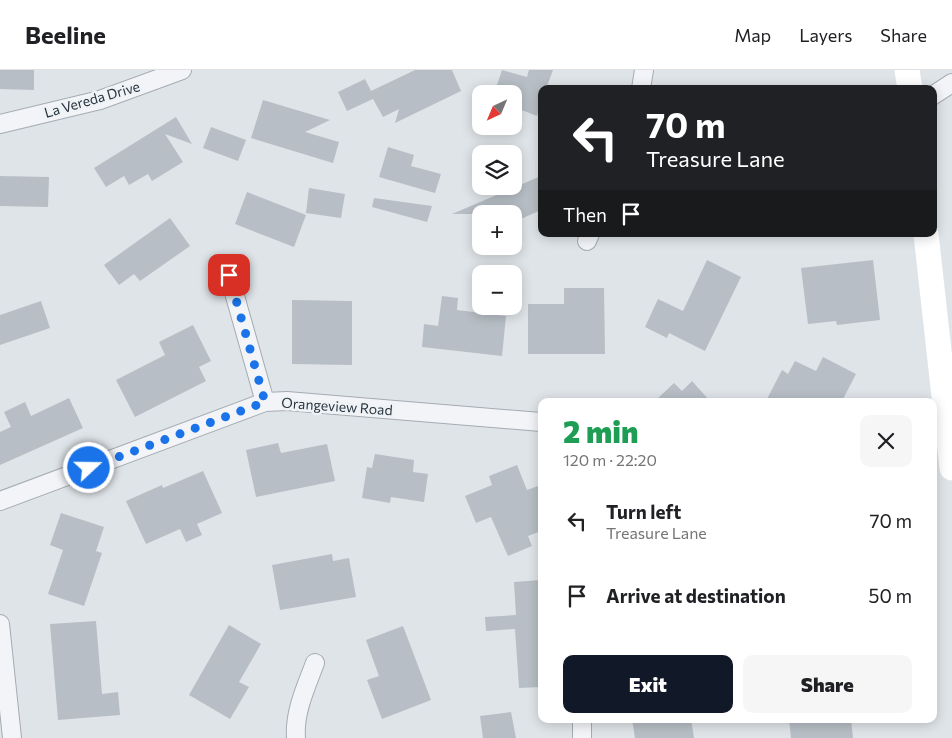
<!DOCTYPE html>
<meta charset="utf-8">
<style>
:root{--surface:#fff;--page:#f6f6f6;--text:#202124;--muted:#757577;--line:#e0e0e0;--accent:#111827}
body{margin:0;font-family:Commissioner,sans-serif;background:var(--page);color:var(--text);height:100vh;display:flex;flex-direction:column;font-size:19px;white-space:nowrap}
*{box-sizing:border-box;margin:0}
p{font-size:16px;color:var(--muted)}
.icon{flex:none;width:28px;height:28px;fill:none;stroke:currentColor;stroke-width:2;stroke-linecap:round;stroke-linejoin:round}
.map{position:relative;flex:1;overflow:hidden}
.sheet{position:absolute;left:538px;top:328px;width:399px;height:325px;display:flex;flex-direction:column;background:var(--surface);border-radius:10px;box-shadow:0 2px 12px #0003}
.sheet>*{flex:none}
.banner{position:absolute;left:538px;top:15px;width:399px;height:152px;border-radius:10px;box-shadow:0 2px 12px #0003;background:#202124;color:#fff;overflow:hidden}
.needle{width:32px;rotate:224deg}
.tools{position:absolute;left:472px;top:15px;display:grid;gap:10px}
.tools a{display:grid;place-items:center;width:50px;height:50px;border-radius:10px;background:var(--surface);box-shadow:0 2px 12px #0003;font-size:25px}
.pin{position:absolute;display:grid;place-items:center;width:42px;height:42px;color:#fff;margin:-21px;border-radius:10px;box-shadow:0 2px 8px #0006}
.me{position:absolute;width:55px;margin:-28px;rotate:69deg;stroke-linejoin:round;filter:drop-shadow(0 0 4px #0008)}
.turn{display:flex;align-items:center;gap:18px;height:105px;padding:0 25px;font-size:22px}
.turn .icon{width:65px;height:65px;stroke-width:2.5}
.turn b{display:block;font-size:35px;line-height:42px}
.then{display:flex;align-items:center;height:48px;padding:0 25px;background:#0003;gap:10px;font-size:19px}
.round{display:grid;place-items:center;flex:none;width:52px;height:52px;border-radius:10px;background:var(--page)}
.headline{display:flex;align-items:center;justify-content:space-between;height:85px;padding:0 25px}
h1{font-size:30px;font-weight:800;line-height:38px;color:#1e9e55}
.action{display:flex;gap:10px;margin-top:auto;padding:10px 25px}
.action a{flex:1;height:58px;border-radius:10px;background:var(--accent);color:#fff;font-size:20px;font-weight:800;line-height:58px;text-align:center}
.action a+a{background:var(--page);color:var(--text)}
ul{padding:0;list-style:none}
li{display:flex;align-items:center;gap:15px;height:75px;padding:0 25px}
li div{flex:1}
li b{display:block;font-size:19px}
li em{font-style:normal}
header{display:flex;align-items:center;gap:30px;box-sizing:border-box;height:70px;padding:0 25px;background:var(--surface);border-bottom:1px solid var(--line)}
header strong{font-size:24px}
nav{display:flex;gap:28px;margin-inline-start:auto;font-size:18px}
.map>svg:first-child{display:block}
.building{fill:#b7bec5}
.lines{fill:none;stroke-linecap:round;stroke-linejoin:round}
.street-casing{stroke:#a4acb2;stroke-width:20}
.street{stroke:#f2f4f7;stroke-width:18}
.secondary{stroke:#fff;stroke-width:25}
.route{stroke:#1a73e8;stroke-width:9;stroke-dasharray:0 16.2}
.labels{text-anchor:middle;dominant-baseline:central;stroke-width:5;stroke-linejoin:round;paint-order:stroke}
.street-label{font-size:14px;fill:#28343f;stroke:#eff3f6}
</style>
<header>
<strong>Beeline</strong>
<nav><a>Map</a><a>Layers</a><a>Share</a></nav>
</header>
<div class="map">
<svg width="952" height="668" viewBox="0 0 952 668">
<rect width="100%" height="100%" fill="#dfe4e8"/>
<g class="building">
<polygon points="0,0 34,0 34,20 0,19"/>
<polygon points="415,0 452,0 461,21 395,53 399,39 383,47 373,29 347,41 338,22 365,9 371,21"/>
<polygon points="502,0 527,7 529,0 553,0 546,19 541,19 541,32 537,46 514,37 514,24 495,21"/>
<polygon points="263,30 330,50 305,62 339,72 333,93 251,68"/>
<polygon points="176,47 192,74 165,64 183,92 152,111 148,104 129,115 124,106 106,117 94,98"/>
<polygon points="211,57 246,70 238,91 203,78"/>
<polygon points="388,77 414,85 411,96 441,104 435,123 379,107"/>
<polygon points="0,106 49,107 48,137 0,136"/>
<polygon points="541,106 541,140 514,152 514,144 452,144"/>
<polygon points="309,118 345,124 341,148 306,143"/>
<polygon points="247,122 306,145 294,177 235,154"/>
<polygon points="374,128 432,136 427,152 372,137"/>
<polygon points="170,148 190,176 140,211 134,204 119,215 104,195"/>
<polygon points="707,190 741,207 705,281 669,263 667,268 645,257 658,229 683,241"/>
<polygon points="873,190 880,250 837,255 836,251 808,254 801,198"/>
<polygon points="564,218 604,218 605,284 528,284 528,234 564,234"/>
<polygon points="442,226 458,228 457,240 506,246 502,286 422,277 424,254 438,256"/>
<polygon points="292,230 352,231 352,295 292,294"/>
<polygon points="41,231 50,258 0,275 0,245"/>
<polygon points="193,255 211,291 199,297 206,311 135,347 116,310 165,285 159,272"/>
<polygon points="823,287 856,304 842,331 766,331 782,300 788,304 795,291 816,301"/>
<polygon points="692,311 710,331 655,331 674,313 682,321"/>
<polygon points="69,328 83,358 0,395 0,362 11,357 4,342 25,332 31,346"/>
<polygon points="278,373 281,383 327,374 335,411 256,427 246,380"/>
<polygon points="375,384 414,390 413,402 428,404 424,432 391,427 390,433 362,428 367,397 372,398"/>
<polygon points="517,395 527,420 541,415 541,461 528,466 532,476 508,486 491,447 476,453 465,426 492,415 489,406"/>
<polygon points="203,401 222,443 197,454 202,465 186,472 180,459 146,474 126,431 162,415 163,418"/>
<polygon points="61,443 104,457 96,481 102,483 84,536 48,524 63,480 50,475"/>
<polygon points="332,484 333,491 349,488 356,527 280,540 272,495"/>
<polygon points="541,510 541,617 519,618 515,559 486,561 485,547 516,545 514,512"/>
<polygon points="96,551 102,624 118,622 120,645 58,650 50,554"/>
<polygon points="229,555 261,574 239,612 249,617 230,649 189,625"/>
<polygon points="403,556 431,630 382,649 367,610 379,606 366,570"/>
<polygon points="511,642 516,668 483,668 480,646"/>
<polygon points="632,649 691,649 694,668 635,668"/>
<polygon points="789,649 851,649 853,668 791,668"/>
</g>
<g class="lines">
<defs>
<g id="street">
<polyline points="641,19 644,0"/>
<polyline points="932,26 952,13"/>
<polyline points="0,54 100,30 182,0"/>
<polyline points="587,171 590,164"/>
<polyline points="229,205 265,332"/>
<polyline points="0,431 265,332 287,331 541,352"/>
<polyline points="0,554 12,668"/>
<path d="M296,668C294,642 306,617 315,593"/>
<polyline points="582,668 582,649"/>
</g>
</defs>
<use href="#street" class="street-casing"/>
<use href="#street" class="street"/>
<g class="secondary">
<polyline points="907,0 910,19"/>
<polyline points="926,164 952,398"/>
</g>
</g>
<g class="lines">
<polyline class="route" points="89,398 265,332 229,205"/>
</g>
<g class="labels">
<g class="street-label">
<text transform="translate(92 29) rotate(-16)">La Vereda Drive</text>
<text transform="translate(337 336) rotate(4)">Orangeview Road</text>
</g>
</g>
</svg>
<div class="tools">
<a><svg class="needle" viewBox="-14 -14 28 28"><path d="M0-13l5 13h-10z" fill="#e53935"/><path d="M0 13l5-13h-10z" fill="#757577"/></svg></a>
<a><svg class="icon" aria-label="layers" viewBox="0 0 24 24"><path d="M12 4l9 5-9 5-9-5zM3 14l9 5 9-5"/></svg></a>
<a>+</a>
<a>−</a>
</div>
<div class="pin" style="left:229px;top:205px;background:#d93025"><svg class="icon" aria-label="arrive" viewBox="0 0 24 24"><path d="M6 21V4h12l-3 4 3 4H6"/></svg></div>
<svg class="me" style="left:89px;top:398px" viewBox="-20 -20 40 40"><circle r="17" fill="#1a73e8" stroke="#fff" stroke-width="3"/><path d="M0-11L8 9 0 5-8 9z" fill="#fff"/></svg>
<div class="banner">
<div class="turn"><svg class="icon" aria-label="left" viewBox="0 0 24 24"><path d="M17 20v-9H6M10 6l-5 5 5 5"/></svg><div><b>70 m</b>Treasure Lane</div></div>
<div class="then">Then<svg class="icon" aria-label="arrive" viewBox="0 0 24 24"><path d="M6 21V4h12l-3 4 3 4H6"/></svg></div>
</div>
<section class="sheet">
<div class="headline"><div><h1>2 min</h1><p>120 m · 22:20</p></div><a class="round"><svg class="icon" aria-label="close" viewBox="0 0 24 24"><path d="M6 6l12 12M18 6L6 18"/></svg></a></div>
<ul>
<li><svg class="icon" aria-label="left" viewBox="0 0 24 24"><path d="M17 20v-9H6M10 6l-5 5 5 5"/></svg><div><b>Turn left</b><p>Treasure Lane</p></div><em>70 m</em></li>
<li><svg class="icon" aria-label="arrive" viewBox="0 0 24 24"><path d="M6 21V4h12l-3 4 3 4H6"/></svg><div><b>Arrive at destination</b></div><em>50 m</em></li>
</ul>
<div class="action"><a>Exit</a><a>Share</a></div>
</section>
</div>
